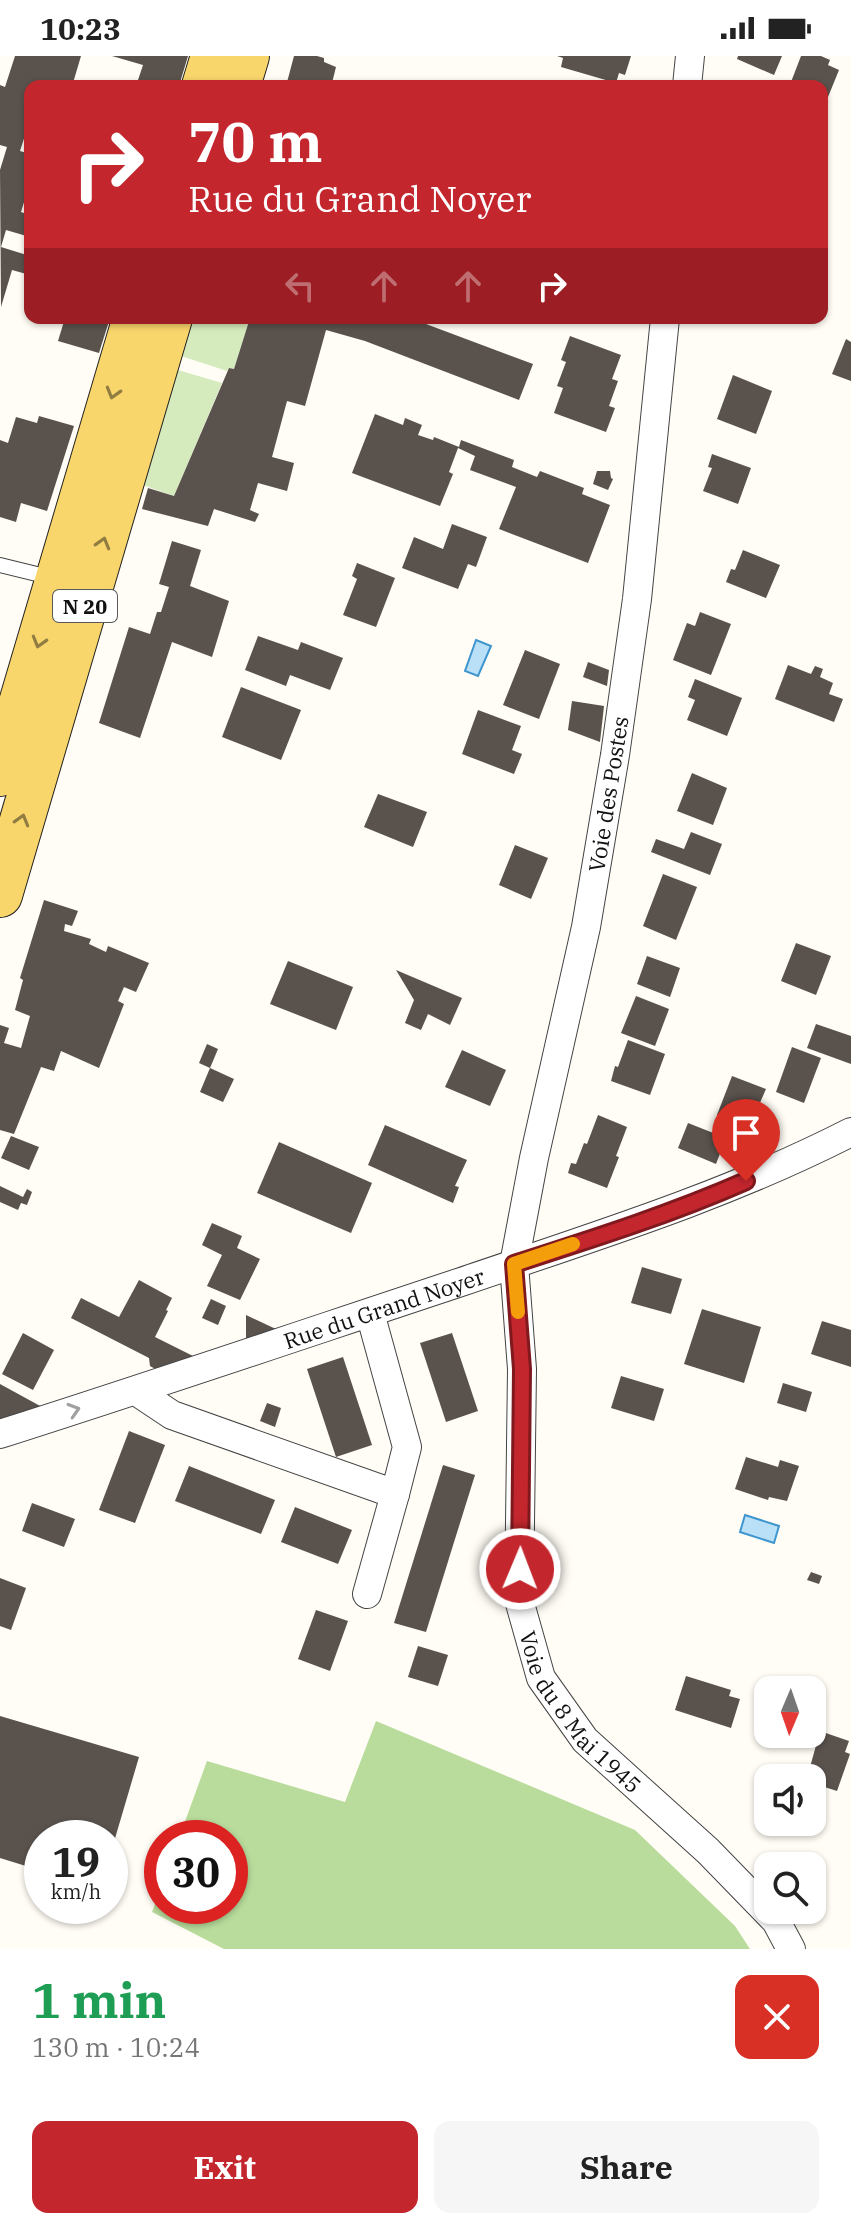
<!DOCTYPE html>
<meta charset="utf-8">
<style>
:root{--surface:#fff;--page:#f6f6f6;--text:#222;--muted:#767676;--accent:#c4262e}
body{margin:0;font-family:"IBM Plex Serif",serif;background:var(--page);color:var(--text);height:100vh;display:flex;flex-direction:column;font-size:30px;white-space:nowrap}
*{box-sizing:border-box;margin:0}
p{font-size:26px;color:var(--muted)}
.icon{flex:none;width:44px;height:44px;fill:none;stroke:currentColor;stroke-width:2;stroke-linecap:round;stroke-linejoin:round}
.map{position:relative;height:1893px;overflow:hidden}
.side{display:flex;flex-direction:column;background:var(--surface);flex:1}
.side>*{flex:none}
.top-card{position:absolute;left:24px;top:24px;width:804px;height:244px;border-radius:16px;box-shadow:0 2px 6px #0004;background:#c4262e;color:#fff;overflow:hidden}
.needle{width:52px;rotate:182deg}
.buttons{position:absolute;left:754px;top:1620px;display:grid;gap:16px}
.buttons a{display:grid;place-items:center;width:72px;height:72px;border-radius:16px;background:var(--surface);box-shadow:0 2px 6px #0004;font-size:40px}
.speed{position:absolute;left:24px;top:1764px;display:flex;gap:16px;font-size:40px;font-weight:700;text-align:center}
.speed>*{display:grid;place-content:center;width:104px;height:104px;border-radius:50%;background:var(--surface);box-shadow:0 2px 6px #0004;line-height:1}
.speed small{font-size:20px;font-weight:400}
.speed .limit{border:12px solid #d22;background:#fff;color:#111}
.pin{position:absolute;display:grid;place-items:center;width:68px;height:68px;color:#fff;margin:-82px -34px;border-radius:50% 50% 50% 0;rotate:-45deg;box-shadow:0 0 8px #0007}
.pin .icon{rotate:45deg}
.me{position:absolute;width:88px;margin:-44px;rotate:1deg;stroke-linejoin:round;filter:drop-shadow(0 0 6px #0008)}
.turn{display:flex;align-items:center;gap:28px;height:168px;padding:0 32px;font-size:36px}
.turn .icon{width:104px;height:104px;stroke-width:2.5}
.turn b{display:block;font-size:56px;line-height:68px}
.lanes{display:flex;align-items:center;height:76px;padding:0 32px;background:#0003;justify-content:center;gap:40px;direction:ltr}
.lanes .off{opacity:.35}
.round{display:grid;place-items:center;flex:none;width:84px;height:84px;border-radius:16px;background:var(--page)}
.headline{display:flex;align-items:center;justify-content:space-between;height:136px;padding:0 32px}
h1{font-size:48px;font-weight:700;line-height:60px;color:#1e9e55}
.primary-button{display:flex;gap:16px;margin-top:auto;padding:16px 32px}
.primary-button a{flex:1;height:92px;border-radius:16px;background:var(--accent);color:#fff;font-size:32px;font-weight:700;line-height:92px;text-align:center}
.primary-button a+a{background:var(--page);color:var(--text)}
.status{display:flex;justify-content:space-between;align-items:center;height:56px;padding:0 40px;background:var(--surface);direction:ltr}
.status svg{height:22px;fill:currentColor}
.map>svg:first-child{display:block}
.green{fill:#d5ebbd}
.forest{fill:#b9dc9c}
.water{fill:#b9e0f7;stroke:#3f96cf;stroke-width:2}
.building{fill:#5a524d}
.lines{fill:none;stroke-linecap:round;stroke-linejoin:round}
.service-casing{stroke:#444;stroke-width:16}
.minor-casing{stroke:#444;stroke-width:30}
.primary-casing{stroke:#222;stroke-width:46}
.service{stroke:#fff;stroke-width:14}
.minor{stroke:#fff;stroke-width:28}
.primary{stroke:#f9d66b;stroke-width:44}
.oneway{stroke:#917d42}
.oneway2{stroke:#a0a0a0}
.route-casing{stroke:#7f191e;stroke-width:20}
.route{stroke:#c4262e;stroke-width:14}
.slow{stroke:#f59e0b;stroke-width:14}
.labels{text-anchor:middle;dominant-baseline:central;stroke-width:8;stroke-linejoin:round;paint-order:stroke}
.shield{fill:#fff;stroke:#585858;stroke-width:2}
.shield-label{font-size:20px;font-weight:bold;fill:#111}
.street-label{font-size:22px;fill:#111;stroke:#fff}
</style>
<div class="status"><b>10:23</b><svg viewBox="0 0 49 12"><path d="M0 12V9h3v3zM5 12V6h3v6zM10 12V3h3v9zM15 12V0h3v12zM26 1h20v11H26zM47 4h2v5h-2z"/></svg></div>
<div class="map">
<svg width="851" height="1893" viewBox="0 0 851 1893">
<rect width="100%" height="100%" fill="#fffdf5"/>
<g class="green">
<polygon points="192,262 250,262 234,313 229,312 227,315 181,300"/>
<polygon points="178,314 222,327 174,440 143,429"/>
</g>
<polygon class="forest" points="376,1665 635,1774 735,1870 750,1893 224,1893 152,1856 162,1829 162,1850 230,1850 230,1782 179,1782 207,1705 345,1746"/>
<g class="water">
<polygon points="476,584 491,590 478,620 465,615"/>
<polygon points="745,1459 779,1470 774,1487 740,1476"/>
</g>
<g class="building">
<polygon points="15,0 81,0 73,27 79,30 30,30 30,64 20,95 30,98 30,127 21,156 30,159 30,181 6,174 1,191 30,200 30,219 12,214 1,251 0,114 7,91 0,89 0,29 5,31"/>
<polygon points="112,0 188,0 179,30 136,30 143,9"/>
<polygon points="294,0 317,0 324,2 324,6 336,11 332,27 340,30 286,30"/>
<polygon points="557,0 631,0 625,19 619,17 616,27 561,11 563,2"/>
<polygon points="738,0 782,0 774,19 737,3"/>
<polygon points="801,0 821,0 830,4 828,9 839,14 828,41 822,39 822,30 800,30 791,26"/>
<polygon points="65,262 110,262 99,297 58,285"/>
<polygon points="250,262 410,262 533,308 519,344 365,285 326,274 305,350 287,345 272,401 294,407 287,435 258,427 250,454 259,458 255,466 214,453 208,470 142,453 148,432 174,440 229,312 234,313"/>
<polygon points="570,280 621,299 612,323 618,325 609,350 615,352 606,376 554,357 563,332 557,330 566,306 561,304"/>
<polygon points="846,283 851,286 851,325 832,318"/>
<polygon points="733,319 772,335 756,378 717,363"/>
<polygon points="375,358 403,369 405,362 422,369 418,379 433,384 434,381 459,391 461,384 514,404 512,411 537,421 540,415 584,432 582,438 610,449 588,507 499,473 516,431 470,414 475,400 458,392 449,416 453,418 440,450 352,417"/>
<polygon points="39,360 74,370 47,455 21,447 16,466 0,461 0,384 8,387 16,361 37,367"/>
<polygon points="712,398 751,412 738,448 703,435 712,412 708,411"/>
<polygon points="597,415 610,415 611,422 613,423 608,434 593,428"/>
<polygon points="452,468 487,481 476,511 468,508 458,533 402,512 414,481 443,493"/>
<polygon points="172,485 201,494 190,530 229,545 212,601 172,586 140,682 99,667 129,571 150,578 157,556 161,556 169,531 159,528"/>
<polygon points="743,494 780,509 766,542 726,526 731,513 735,514"/>
<polygon points="357,507 395,522 376,571 343,559 357,523 352,520"/>
<polygon points="700,556 731,568 711,619 673,604 687,567 695,570"/>
<polygon points="258,580 298,594 301,586 343,602 330,634 290,619 286,630 245,614"/>
<polygon points="525,594 560,608 539,663 503,649"/>
<polygon points="588,606 609,614 607,630 583,621"/>
<polygon points="788,609 811,618 815,610 823,613 820,621 833,627 829,638 843,643 834,666 775,643"/>
<polygon points="695,623 742,642 727,680 687,664 695,644 688,641"/>
<polygon points="241,631 301,654 281,704 222,681"/>
<polygon points="572,645 604,650 600,686 568,674"/>
<polygon points="478,654 521,670 512,694 522,698 514,718 462,698"/>
<polygon points="692,717 727,732 713,769 677,755"/>
<polygon points="378,738 427,756 413,791 364,771"/>
<polygon points="691,776 722,788 710,819 651,796 656,783 684,793"/>
<polygon points="515,789 548,802 531,843 499,829"/>
<polygon points="663,818 697,831 676,884 643,870"/>
<polygon points="44,844 78,855 72,870 65,868 64,875 91,883 89,888 106,896 108,890 149,907 136,936 124,931 118,945 124,948 99,1012 61,995 54,1015 41,1011 14,1078 0,1074 0,969 9,972 4,987 21,992 30,960 15,954 23,924 20,922"/>
<polygon points="796,887 831,900 816,939 781,925"/>
<polygon points="647,900 680,912 670,941 637,928"/>
<polygon points="288,905 353,931 336,974 270,948"/>
<polygon points="396,914 462,942 450,969 428,958 421,974 405,967 414,944"/>
<polygon points="636,940 669,953 655,990 621,977"/>
<polygon points="816,968 851,980 851,1008 807,992"/>
<polygon points="628,984 665,998 650,1039 611,1025 615,1010 618,1011"/>
<polygon points="207,988 218,993 210,1012 199,1007"/>
<polygon points="792,991 821,1002 804,1047 776,1036"/>
<polygon points="462,994 506,1014 490,1050 445,1031"/>
<polygon points="210,1012 234,1023 223,1046 200,1036"/>
<polygon points="732,1020 766,1033 749,1072 717,1059"/>
<polygon points="598,1059 627,1071 616,1100 619,1101 607,1132 568,1117 571,1107 576,1108 584,1087 587,1088"/>
<polygon points="688,1067 726,1082 716,1108 678,1092"/>
<polygon points="385,1069 467,1104 455,1130 459,1131 453,1147 368,1109"/>
<polygon points="11,1080 39,1091 29,1114 1,1102"/>
<polygon points="279,1086 372,1127 351,1177 257,1137"/>
<polygon points="0,1130 23,1141 27,1133 32,1136 27,1149 21,1147 18,1154 0,1146"/>
<polygon points="212,1167 242,1180 237,1192 260,1203 240,1244 207,1230 222,1199 202,1189"/>
<polygon points="642,1211 682,1223 671,1258 631,1247"/>
<polygon points="139,1224 172,1242 166,1254 168,1255 155,1281 195,1301 157,1314 150,1310 149,1302 71,1262 81,1242 119,1261"/>
<polygon points="211,1243 226,1250 218,1269 202,1262"/>
<polygon points="702,1253 761,1271 744,1327 684,1308"/>
<polygon points="246,1259 278,1274 246,1284"/>
<polygon points="822,1265 851,1274 851,1311 811,1298"/>
<polygon points="23,1277 54,1294 33,1334 2,1318"/>
<polygon points="452,1277 478,1355 446,1366 420,1287"/>
<polygon points="343,1301 372,1389 336,1401 307,1313"/>
<polygon points="621,1320 664,1333 654,1365 611,1352"/>
<polygon points="783,1327 812,1336 806,1356 777,1347"/>
<polygon points="0,1328 42,1351 0,1365"/>
<polygon points="267,1347 281,1352 275,1371 260,1365"/>
<polygon points="129,1375 165,1389 135,1467 99,1454"/>
<polygon points="746,1401 778,1411 780,1404 799,1410 787,1445 769,1441 768,1444 735,1433"/>
<polygon points="443,1409 475,1419 426,1576 394,1567"/>
<polygon points="189,1410 275,1444 261,1478 175,1445"/>
<polygon points="32,1447 75,1463 64,1491 22,1475"/>
<polygon points="295,1451 352,1474 338,1508 281,1486"/>
<polygon points="811,1516 822,1520 819,1528 807,1524"/>
<polygon points="0,1522 26,1532 11,1574 0,1570"/>
<polygon points="316,1554 348,1565 330,1615 298,1603"/>
<polygon points="418,1590 448,1599 438,1630 408,1621"/>
<polygon points="686,1620 731,1634 729,1640 740,1643 731,1672 675,1654"/>
<polygon points="0,1660 139,1701 111,1796 110,1782 42,1782 42,1815 0,1802"/>
<polygon points="820,1675 849,1685 845,1696 850,1698 837,1735 812,1727 812,1722 807,1722"/>
</g>
<g class="lines">
<defs>
<polyline id="service" points="0,509 53,522"/>
<g id="minor">
<polyline points="687,30 690,0"/>
<path id="s1" d="M665,262L637,543L615,699L586,871L534,1102L514,1208L522,1313L519,1544L541,1622L585,1684L708,1795L776,1865L791,1893"/>
<polyline points="136,1335 172,1359 395,1438 407,1391 370,1257"/>
<path id="s2" d="M0,1378C154,1329 307,1277 461,1226C593,1181 726,1140 851,1076"/>
<polyline points="367,1538 395,1438"/>
</g>
<g id="primary">
<polyline points="204,30 213,0"/>
<polyline points="238,30 247,0"/>
<polyline points="0,718 135,262"/>
<polyline points="0,839 170,262"/>
</g>
</defs>
<use href="#service" class="service-casing"/>
<use href="#minor" class="minor-casing"/>
<use href="#primary" class="primary-casing"/>
<use href="#service" class="service"/>
<use href="#minor" class="minor"/>
<use href="#primary" class="primary"/>
</g>
<defs><path id="oneway-chevron" d="M-2-3.5L2.5 0L-2 3.5" fill="none" stroke-width="1.6" stroke-linecap="round" stroke-linejoin="round" transform="scale(2)"/></defs>
<g class="oneway">
<use href="#oneway-chevron" transform="translate(113 337) rotate(106)"/>
<use href="#oneway-chevron" transform="translate(103 487) rotate(-74)"/>
<use href="#oneway-chevron" transform="translate(39 586) rotate(106)"/>
<use href="#oneway-chevron" transform="translate(22 764) rotate(-74)"/>
</g>
<use class="oneway2" href="#oneway-chevron" transform="translate(74 1354) rotate(-17)"/>
<g class="lines">
<defs>
<path id="route" d="M520,1513L522,1313L514,1208C592,1183 671,1158 746,1125"/>
</defs>
<use href="#route" class="route-casing"/>
<use href="#route" class="route"/>
<polyline class="slow" points="518,1256 514,1208 573,1188"/>
</g>
<g class="labels">
<rect class="shield" x="53" y="534" width="64" height="32" rx="6"/>
<g class="shield-label">
<text x="85" y="550">N 20</text>
</g>
<g class="street-label">
<text transform="translate(608 738) rotate(-81)">Voie des Postes</text>
<text stroke="none"><textPath href="#s2" startOffset="404">Rue du Grand Noyer</textPath></text>
<text stroke="none"><textPath href="#s1" startOffset="1426">Voie du 8 Mai 1945</textPath></text>
</g>
</g>
</svg>
<div class="buttons">
<a><svg class="needle" viewBox="-14 -14 28 28"><path d="M0-13l5 13h-10z" fill="#e53935"/><path d="M0 13l5-13h-10z" fill="#767676"/></svg></a>
<a><svg class="icon" aria-label="sound" viewBox="0 0 24 24"><path d="M4 9h4l5-4v14l-5-4H4zM17 9q2 3 0 6"/></svg></a>
<a><svg class="icon" aria-label="search" viewBox="0 0 24 24"><circle cx="10" cy="10" r="6"/><path d="M15 15l6 6"/></svg></a>
</div>
<div class="speed"><div>19<small>km/h</small></div><div class="limit">30</div></div>
<div class="pin" style="left:746px;top:1125px;background:#d93025"><svg class="icon" aria-label="arrive" viewBox="0 0 24 24"><path d="M6 21V4h12l-3 4 3 4H6"/></svg></div>
<svg class="me" style="left:520px;top:1513px" viewBox="-20 -20 40 40"><circle r="17" fill="#c4262e" stroke="#fff" stroke-width="3"/><path d="M0-11L8 9 0 5-8 9z" fill="#fff"/></svg>
<div class="top-card">
<div class="turn"><svg class="icon" aria-label="right" viewBox="0 0 24 24"><path d="M7 20v-9h11M14 6l5 5-5 5"/></svg><div><b>70 m</b>Rue du Grand Noyer</div></div>
<div class="lanes"><svg class="icon off" aria-label="left" viewBox="0 0 24 24"><path d="M17 20v-9H6M10 6l-5 5 5 5"/></svg><svg class="icon off" aria-label="ahead" viewBox="0 0 24 24"><path d="M12 20V5M6 11l6-6 6 6"/></svg><svg class="icon off" aria-label="ahead" viewBox="0 0 24 24"><path d="M12 20V5M6 11l6-6 6 6"/></svg><svg class="icon" aria-label="right" viewBox="0 0 24 24"><path d="M7 20v-9h11M14 6l5 5-5 5"/></svg></div>
</div>
</div>
<section class="side">
<div class="headline"><div><h1>1 min</h1><p>130 m · 10:24</p></div><a class="round" style="background:#d93025;color:#fff"><svg class="icon" aria-label="close" viewBox="0 0 24 24"><path d="M6 6l12 12M18 6L6 18"/></svg></a></div>
<div class="primary-button"><a>Exit</a><a>Share</a></div>
</section>
